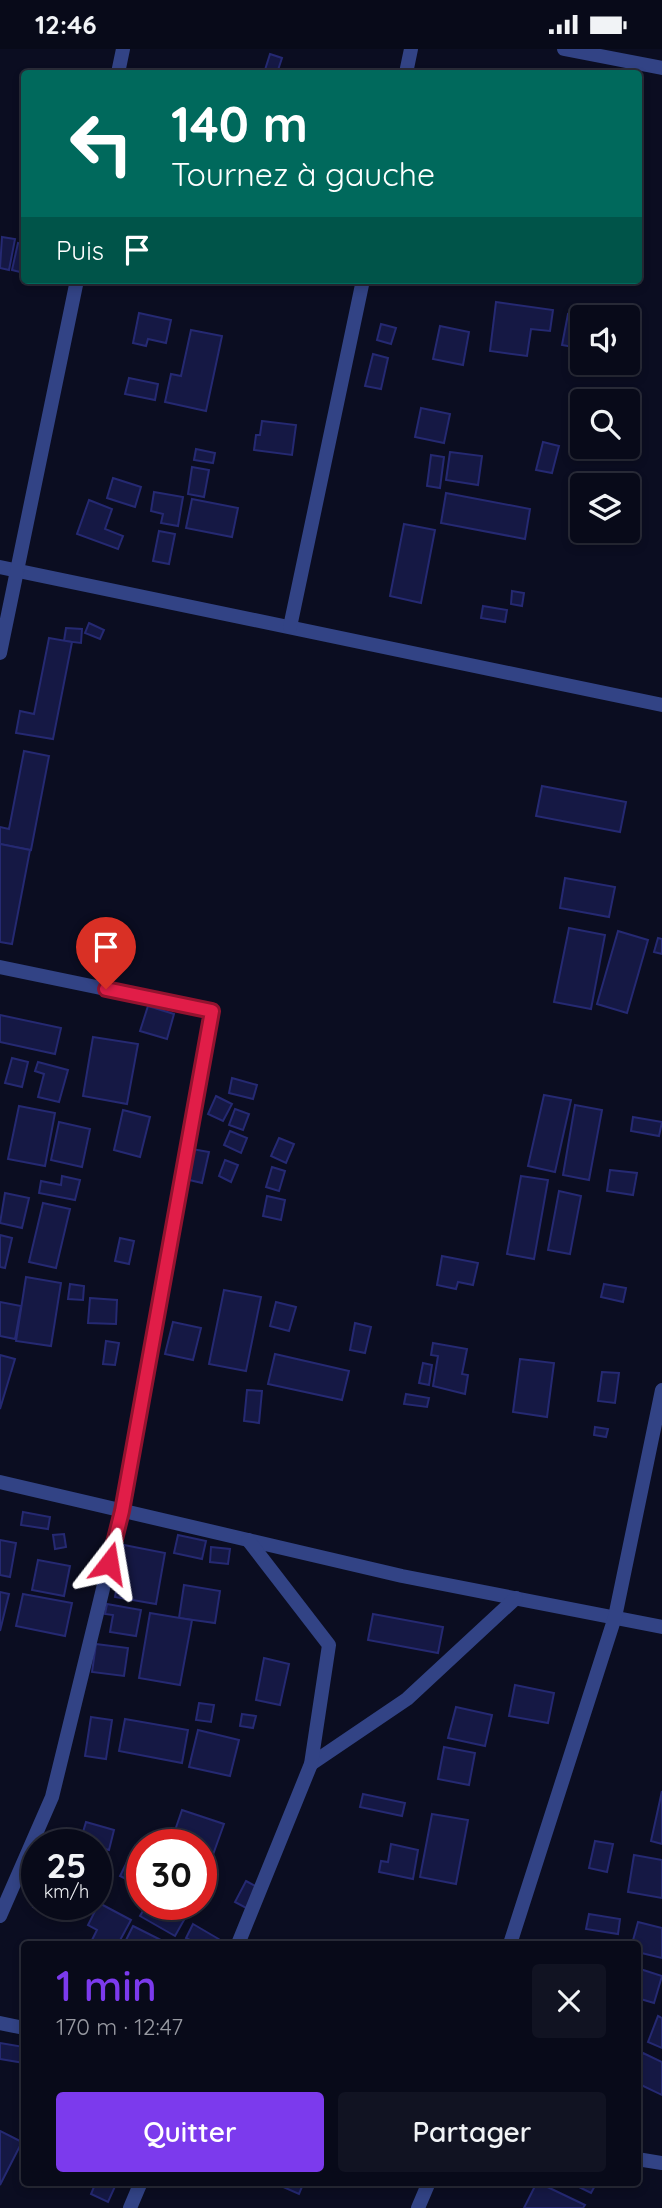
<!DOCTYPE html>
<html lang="fr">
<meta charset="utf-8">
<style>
:root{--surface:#080a19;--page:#111322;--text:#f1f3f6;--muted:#989aa2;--line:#292b38;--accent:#7c3aed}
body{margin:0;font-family:Quicksand,sans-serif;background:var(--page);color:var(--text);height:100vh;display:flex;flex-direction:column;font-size:26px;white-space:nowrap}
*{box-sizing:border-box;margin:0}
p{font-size:23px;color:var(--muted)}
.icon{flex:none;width:38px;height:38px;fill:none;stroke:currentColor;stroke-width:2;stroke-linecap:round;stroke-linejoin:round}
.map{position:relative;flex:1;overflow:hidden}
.side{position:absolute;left:21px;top:1892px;width:620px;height:245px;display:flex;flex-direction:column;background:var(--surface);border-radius:7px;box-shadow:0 4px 10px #0003,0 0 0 2px var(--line)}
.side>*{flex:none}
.banner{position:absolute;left:21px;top:21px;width:621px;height:214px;border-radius:7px;box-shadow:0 4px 10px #0003,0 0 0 2px var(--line);background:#00695c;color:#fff;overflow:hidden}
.controls{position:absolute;left:570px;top:256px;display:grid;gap:14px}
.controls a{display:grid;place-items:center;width:70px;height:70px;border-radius:7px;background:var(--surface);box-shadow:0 4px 10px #0003,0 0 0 2px var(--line);font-size:35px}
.speed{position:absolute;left:21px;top:1780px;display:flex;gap:14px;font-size:35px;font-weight:700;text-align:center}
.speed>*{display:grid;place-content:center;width:91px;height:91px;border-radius:50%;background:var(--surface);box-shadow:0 4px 10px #0003,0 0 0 2px var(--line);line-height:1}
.speed small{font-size:18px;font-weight:400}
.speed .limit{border:10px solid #d22;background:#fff;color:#111}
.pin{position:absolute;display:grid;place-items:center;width:60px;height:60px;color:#fff;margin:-72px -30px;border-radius:50% 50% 50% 0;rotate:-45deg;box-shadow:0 0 7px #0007}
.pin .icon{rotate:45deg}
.me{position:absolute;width:77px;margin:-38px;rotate:14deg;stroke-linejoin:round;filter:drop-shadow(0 0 5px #0008)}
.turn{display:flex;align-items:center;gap:24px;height:147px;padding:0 35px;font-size:32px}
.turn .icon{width:91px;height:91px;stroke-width:2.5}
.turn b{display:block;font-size:49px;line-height:60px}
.then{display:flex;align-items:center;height:66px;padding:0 35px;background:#0003;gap:14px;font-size:26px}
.round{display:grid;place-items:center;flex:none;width:74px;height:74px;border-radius:7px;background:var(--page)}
.summary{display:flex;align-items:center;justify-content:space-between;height:119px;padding:0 35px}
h1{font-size:42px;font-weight:600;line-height:52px;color:var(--accent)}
.primary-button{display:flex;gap:14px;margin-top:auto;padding:14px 35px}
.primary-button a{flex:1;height:80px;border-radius:7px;background:var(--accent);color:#fff;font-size:28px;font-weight:600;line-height:80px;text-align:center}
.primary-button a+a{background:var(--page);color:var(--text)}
.status{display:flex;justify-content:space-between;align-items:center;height:49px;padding:0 35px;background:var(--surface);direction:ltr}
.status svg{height:19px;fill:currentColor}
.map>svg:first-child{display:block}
.building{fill:#151844;stroke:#252972;stroke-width:2}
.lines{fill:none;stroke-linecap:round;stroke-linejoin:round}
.street{stroke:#324385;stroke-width:14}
.route-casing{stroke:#92132f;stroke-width:18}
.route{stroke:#e11d48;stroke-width:12}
</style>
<div class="status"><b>12:46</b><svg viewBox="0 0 49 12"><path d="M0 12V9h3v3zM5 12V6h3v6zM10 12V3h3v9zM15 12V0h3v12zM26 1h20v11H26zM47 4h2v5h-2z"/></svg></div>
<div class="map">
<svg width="662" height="2159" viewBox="0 0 662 2159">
<rect width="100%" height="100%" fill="#0b0d21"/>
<g class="building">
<polygon points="270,5 282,9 277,24 264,24"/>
<polygon points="2,188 15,190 9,221 0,219"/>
<polygon points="18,194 24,195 24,224 12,221"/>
<polygon points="496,253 553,261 550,282 531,280 527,307 490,302"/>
<polygon points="139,264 171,271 166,294 148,290 146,297 133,294"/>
<polygon points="568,265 583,268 579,299 562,296"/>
<polygon points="381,275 396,279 391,295 377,291"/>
<polygon points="440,277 469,283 463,316 433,310"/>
<polygon points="191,281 222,287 206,362 165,353 171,325 181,327"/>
<polygon points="373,305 388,309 381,340 365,337"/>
<polygon points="129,329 158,335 155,351 125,345"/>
<polygon points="421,359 450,365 444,394 415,388"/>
<polygon points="262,372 296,376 292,406 254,401 256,386 260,386"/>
<polygon points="543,393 559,397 552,424 536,421"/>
<polygon points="196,400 215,404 213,414 194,411"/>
<polygon points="450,403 482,407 478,436 446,431"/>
<polygon points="431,406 444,408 440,439 427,437"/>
<polygon points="192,418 209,421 204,448 188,445"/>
<polygon points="113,429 141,438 135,458 107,449"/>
<polygon points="154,443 183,448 178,477 161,474 163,465 151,462"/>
<polygon points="446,444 530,460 525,490 441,474"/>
<polygon points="192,450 238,459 232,488 186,479"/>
<polygon points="89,451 112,460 105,480 123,487 118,500 77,485"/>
<polygon points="404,475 435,481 421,554 390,547"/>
<polygon points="159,482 175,485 169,515 153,512"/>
<polygon points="512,542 524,544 522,557 511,555"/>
<polygon points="483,557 507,561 505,573 481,569"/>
<polygon points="89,574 104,581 100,590 85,584"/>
<polygon points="66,579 82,580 81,594 64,592"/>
<polygon points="49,589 72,593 53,690 16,684 20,662 34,665"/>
<polygon points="24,702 49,707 31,801 0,795 0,778 9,780"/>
<polygon points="542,737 626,753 620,783 536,767"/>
<polygon points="0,795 30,801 12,895 0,893"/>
<polygon points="565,829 615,838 609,868 560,859"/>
<polygon points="569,879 605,886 591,960 554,953"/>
<polygon points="618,882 648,891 627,964 597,955"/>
<polygon points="658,889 662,890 662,905 654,903"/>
<polygon points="148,957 174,965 167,990 140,982"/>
<polygon points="0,966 61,979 55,1005 0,993"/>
<polygon points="93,988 138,995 127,1055 83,1047"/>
<polygon points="12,1009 28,1013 22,1038 5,1034"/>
<polygon points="38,1013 68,1021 59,1053 38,1048 44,1025 35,1022"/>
<polygon points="232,1029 257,1036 253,1050 229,1044"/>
<polygon points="544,1046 571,1051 555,1123 528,1117"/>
<polygon points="216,1047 232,1055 223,1072 208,1065"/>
<polygon points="575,1056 602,1061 589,1131 563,1126"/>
<polygon points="19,1057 55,1064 45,1117 8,1110"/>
<polygon points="235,1060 249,1065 243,1081 229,1076"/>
<polygon points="123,1061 150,1068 140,1108 114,1101"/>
<polygon points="633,1068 662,1073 659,1087 631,1082"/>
<polygon points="59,1073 90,1080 82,1118 51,1111"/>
<polygon points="230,1082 247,1089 241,1104 224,1096"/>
<polygon points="279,1089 294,1095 286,1114 271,1107"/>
<polygon points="192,1100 209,1103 202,1134 185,1130"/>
<polygon points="225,1111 238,1116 231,1133 219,1127"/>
<polygon points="272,1118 285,1122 279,1142 266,1138"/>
<polygon points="610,1121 637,1124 633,1146 607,1142"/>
<polygon points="62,1127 80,1131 75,1151 39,1144 41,1132 61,1136"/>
<polygon points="521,1127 548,1131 534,1210 507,1205"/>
<polygon points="559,1142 581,1147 570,1205 548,1201"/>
<polygon points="5,1144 29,1149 22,1179 0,1174"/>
<polygon points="267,1147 285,1151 281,1171 263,1167"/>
<polygon points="43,1154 70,1160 56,1219 29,1213"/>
<polygon points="0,1186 12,1189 5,1219 0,1218"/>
<polygon points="120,1189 134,1192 129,1215 115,1212"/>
<polygon points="442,1207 478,1214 473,1236 458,1233 456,1240 437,1236"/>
<polygon points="26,1228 61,1234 51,1297 16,1292"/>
<polygon points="70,1235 84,1237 83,1251 68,1250"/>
<polygon points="604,1235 626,1239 623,1253 601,1248"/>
<polygon points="224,1241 261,1248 246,1322 209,1315"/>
<polygon points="90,1249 117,1251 116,1275 88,1274"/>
<polygon points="0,1253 21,1257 15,1290 0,1287"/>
<polygon points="276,1253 296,1258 289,1282 270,1277"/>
<polygon points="173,1273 201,1279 193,1311 165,1305"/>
<polygon points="355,1274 371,1278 365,1304 350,1301"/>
<polygon points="106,1292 119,1294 115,1316 103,1315"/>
<polygon points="433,1294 467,1300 462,1325 468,1326 465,1345 433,1337 438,1307 431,1306"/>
<polygon points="275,1305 349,1322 342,1351 268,1335"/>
<polygon points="0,1306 15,1310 0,1360"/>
<polygon points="520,1310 554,1314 547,1368 513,1363"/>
<polygon points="423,1314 432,1316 429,1336 419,1334"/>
<polygon points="602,1323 619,1324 615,1354 598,1352"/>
<polygon points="247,1341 262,1342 259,1374 244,1372"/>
<polygon points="406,1345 429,1349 427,1358 404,1355"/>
<polygon points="595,1378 608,1380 606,1388 594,1386"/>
<polygon points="23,1463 50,1468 48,1480 21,1476"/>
<polygon points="64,1485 66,1498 55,1500 53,1486"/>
<polygon points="178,1486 206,1492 202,1510 174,1504"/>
<polygon points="0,1491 16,1494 10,1528 0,1526"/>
<polygon points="124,1496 165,1504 156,1555 115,1548"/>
<polygon points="211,1498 230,1500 228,1515 210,1513"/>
<polygon points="38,1511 70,1517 64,1547 32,1541"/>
<polygon points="184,1536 220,1542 215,1574 179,1569"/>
<polygon points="0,1543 9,1545 0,1582"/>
<polygon points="23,1545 72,1554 65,1587 16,1577"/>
<polygon points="107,1555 141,1561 136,1587 110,1583 113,1566 105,1565"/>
<polygon points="150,1564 192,1571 180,1636 139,1629"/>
<polygon points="373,1565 443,1578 438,1604 368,1591"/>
<polygon points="96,1595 128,1599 124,1627 92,1623"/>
<polygon points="264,1609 289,1615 280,1656 256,1651"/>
<polygon points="515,1636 554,1644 548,1674 509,1667"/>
<polygon points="199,1654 214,1656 211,1673 196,1671"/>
<polygon points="456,1658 492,1666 485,1697 448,1689"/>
<polygon points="242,1665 256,1667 253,1679 240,1677"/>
<polygon points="91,1668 112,1671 106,1710 85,1707"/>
<polygon points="125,1670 188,1681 182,1714 119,1702"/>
<polygon points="198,1681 239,1691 230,1727 189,1718"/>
<polygon points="444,1698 475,1704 469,1736 438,1730"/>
<polygon points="662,1742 662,1795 651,1792"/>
<polygon points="363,1745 405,1754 402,1767 360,1758"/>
<polygon points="182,1761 224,1775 210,1814 201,1811 201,1796 170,1796"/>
<polygon points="432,1765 468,1771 456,1835 420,1828"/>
<polygon points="86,1773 114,1781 109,1801 96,1798 96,1796 80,1793"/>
<polygon points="595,1792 613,1795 607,1823 589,1819"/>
<polygon points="391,1795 418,1801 413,1830 379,1823 381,1812 388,1813"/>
<polygon points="135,1797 142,1801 142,1838 120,1827"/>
<polygon points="634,1806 662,1811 662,1849 628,1843"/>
<polygon points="96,1816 111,1823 100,1845 96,1843"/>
<polygon points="246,1832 259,1839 248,1860 235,1853"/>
<polygon points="37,1849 37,1855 53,1855 48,1865 33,1858"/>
<polygon points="99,1854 131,1871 118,1895 90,1895 97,1881 88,1876"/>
<polygon points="147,1855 193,1855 175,1887 140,1867"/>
<polygon points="589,1865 620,1870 618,1885 586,1880"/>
<polygon points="638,1873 662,1879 662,1909 637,1903 637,1895 632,1895"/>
<polygon points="193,1875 222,1892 220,1895 197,1895 186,1889"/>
<polygon points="133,1877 163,1892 162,1895 124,1895"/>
<polygon points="637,1919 662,1927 654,1954 637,1949"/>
<polygon points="658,1967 662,1969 662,1999 648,1993"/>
<polygon points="0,1994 24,1998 24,2014 0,2010"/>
<polygon points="643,2004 662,2013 662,2046 637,2034 637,2016"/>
<polygon points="0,2082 22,2093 0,2136"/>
<polygon points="96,2133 117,2133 108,2153 91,2145"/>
<polygon points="272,2133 304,2133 299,2145"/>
<polygon points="537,2133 585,2156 583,2159 524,2159"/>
<polygon points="582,2133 597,2133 591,2144 579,2138"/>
</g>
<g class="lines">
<g class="street">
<polyline points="564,0 662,19"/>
<polyline points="118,24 123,0"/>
<polyline points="406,24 411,0"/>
<polyline points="0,518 662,656"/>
<polyline points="290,578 363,231"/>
<polyline points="0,604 77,231"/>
<polyline points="0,918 212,962 122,1462 52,1748 0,1867"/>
<polyline points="0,1433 402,1527 662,1578"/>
<polyline points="311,1715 407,1650 516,1549"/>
<polyline points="238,1895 311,1715 329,1596 248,1491"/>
<polyline points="510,1895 615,1568 662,1341"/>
<polyline points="0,1974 24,1979"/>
<polyline points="637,2110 662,2114"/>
<polyline points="130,2159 141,2133"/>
<polyline points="418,2159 429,2133"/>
</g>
</g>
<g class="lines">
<defs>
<polyline id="route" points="106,940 212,962 122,1462 109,1514"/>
</defs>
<use href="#route" class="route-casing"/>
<use href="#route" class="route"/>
</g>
</svg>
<div class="controls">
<a><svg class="icon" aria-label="sound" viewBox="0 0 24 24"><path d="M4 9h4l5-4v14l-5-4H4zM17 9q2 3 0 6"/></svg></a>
<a><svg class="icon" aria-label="search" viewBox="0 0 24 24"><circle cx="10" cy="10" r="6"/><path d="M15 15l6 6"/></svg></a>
<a><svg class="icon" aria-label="layers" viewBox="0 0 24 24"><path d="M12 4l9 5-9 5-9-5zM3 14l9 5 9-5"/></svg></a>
</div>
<div class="speed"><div>25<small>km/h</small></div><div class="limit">30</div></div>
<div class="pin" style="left:106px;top:940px;background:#d93025"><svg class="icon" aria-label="arrive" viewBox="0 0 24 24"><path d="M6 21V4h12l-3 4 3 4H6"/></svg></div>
<svg class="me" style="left:109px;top:1514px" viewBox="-20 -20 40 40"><path d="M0-17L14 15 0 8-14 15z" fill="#e11d48" stroke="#fff" stroke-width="4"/></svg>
<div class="banner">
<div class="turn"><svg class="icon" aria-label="left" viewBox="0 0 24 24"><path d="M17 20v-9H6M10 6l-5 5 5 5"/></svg><div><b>140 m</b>Tournez à gauche</div></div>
<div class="then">Puis<svg class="icon" aria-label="arrive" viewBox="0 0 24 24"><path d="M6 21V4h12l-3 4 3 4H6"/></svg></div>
</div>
<section class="side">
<div class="summary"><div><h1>1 min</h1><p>170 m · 12:47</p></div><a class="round"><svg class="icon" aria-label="close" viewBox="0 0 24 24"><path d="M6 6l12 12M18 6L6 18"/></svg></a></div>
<div class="primary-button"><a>Quitter</a><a>Partager</a></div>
</section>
</div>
